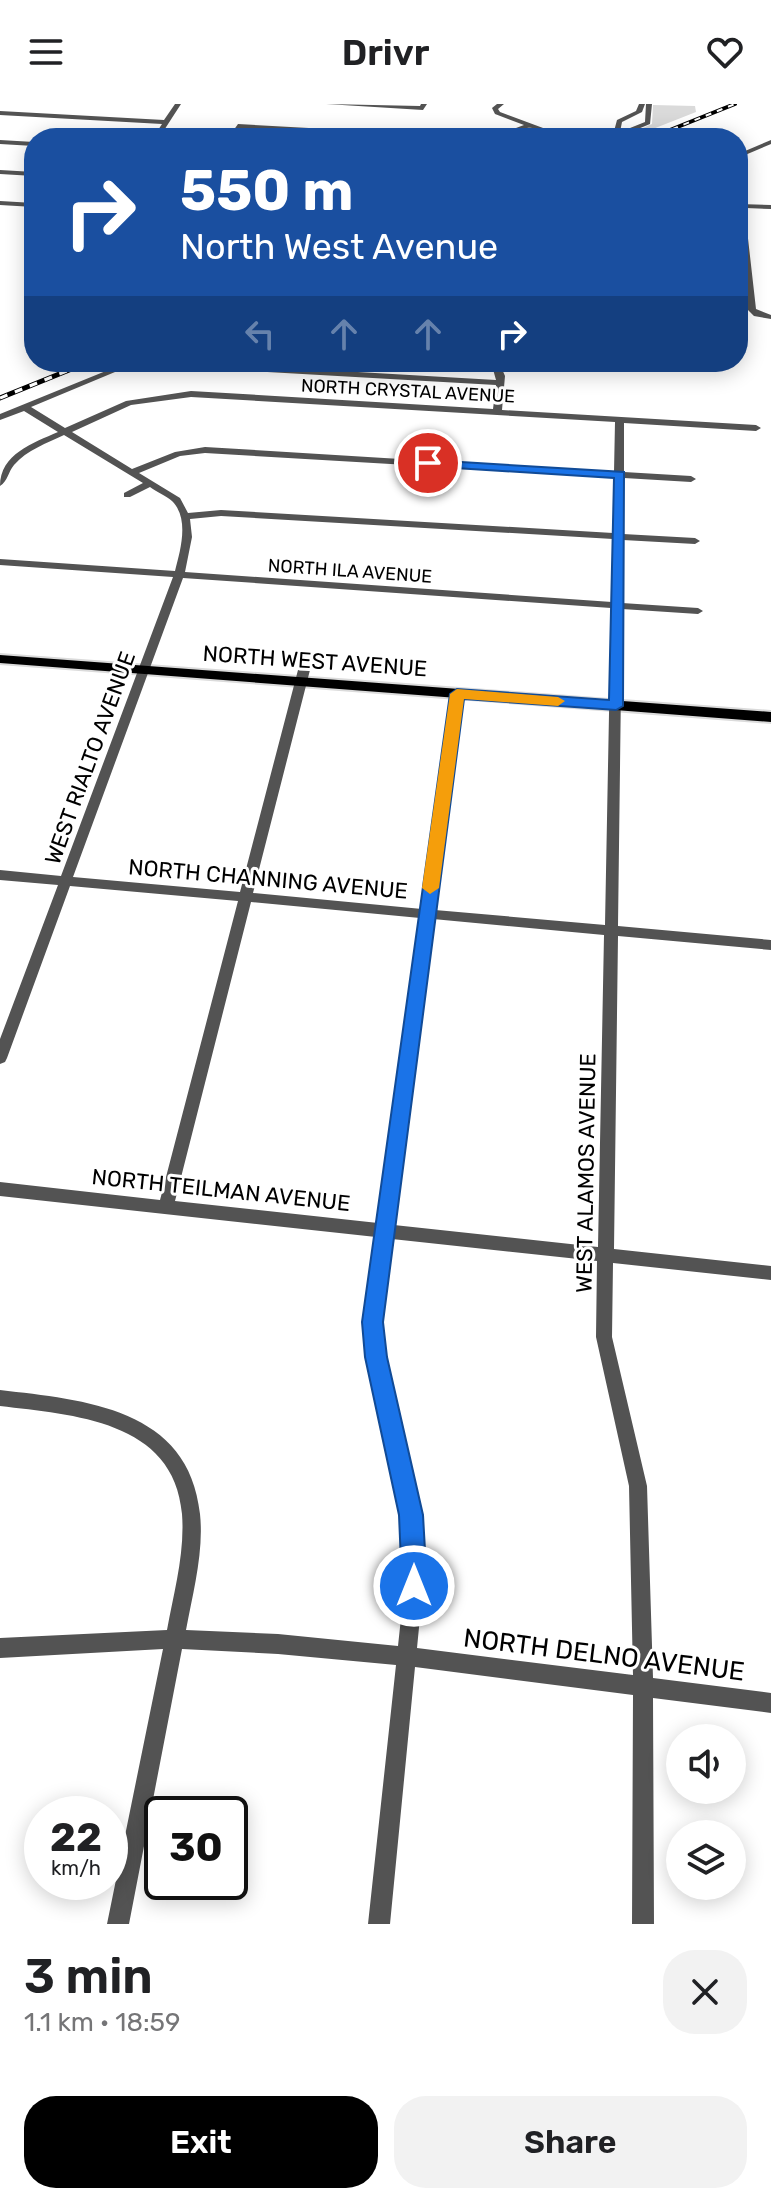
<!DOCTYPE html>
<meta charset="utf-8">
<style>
:root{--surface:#fff;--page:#f2f2f2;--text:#202124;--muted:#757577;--accent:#000}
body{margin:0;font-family:Rubik,sans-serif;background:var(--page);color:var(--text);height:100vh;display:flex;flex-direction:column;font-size:30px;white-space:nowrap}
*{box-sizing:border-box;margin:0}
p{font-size:26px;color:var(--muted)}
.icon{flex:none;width:44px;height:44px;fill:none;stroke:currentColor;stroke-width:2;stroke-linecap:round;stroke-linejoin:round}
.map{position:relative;height:1820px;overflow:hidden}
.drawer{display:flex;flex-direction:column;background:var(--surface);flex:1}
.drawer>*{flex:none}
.top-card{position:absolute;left:24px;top:24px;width:724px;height:244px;border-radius:32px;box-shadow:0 4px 20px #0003;background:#1a4fa0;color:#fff;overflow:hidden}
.tools{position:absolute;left:666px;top:1620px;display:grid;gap:16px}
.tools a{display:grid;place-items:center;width:80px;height:80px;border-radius:50%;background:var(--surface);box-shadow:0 4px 20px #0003;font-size:40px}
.speed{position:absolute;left:24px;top:1692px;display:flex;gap:16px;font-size:40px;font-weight:700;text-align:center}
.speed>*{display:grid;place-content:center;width:104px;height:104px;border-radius:50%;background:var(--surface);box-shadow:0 4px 20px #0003;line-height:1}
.speed small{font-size:20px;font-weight:400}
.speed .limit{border:4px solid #111;border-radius:12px;background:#fff;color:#111}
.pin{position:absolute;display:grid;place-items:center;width:68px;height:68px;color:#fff;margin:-34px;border:4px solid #fff;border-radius:50%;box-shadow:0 2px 8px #0007}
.me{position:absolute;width:88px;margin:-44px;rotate:0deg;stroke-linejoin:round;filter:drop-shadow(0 0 6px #0008)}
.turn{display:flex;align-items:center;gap:28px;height:168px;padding:0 24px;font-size:36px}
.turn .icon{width:104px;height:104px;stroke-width:2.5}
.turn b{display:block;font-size:56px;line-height:68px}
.lanes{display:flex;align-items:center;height:76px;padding:0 24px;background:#0003;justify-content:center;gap:40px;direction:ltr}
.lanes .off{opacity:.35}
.round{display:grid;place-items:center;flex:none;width:84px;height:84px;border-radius:32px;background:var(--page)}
.head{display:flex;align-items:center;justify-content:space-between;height:136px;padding:0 24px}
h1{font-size:48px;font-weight:600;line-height:60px}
.primary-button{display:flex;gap:16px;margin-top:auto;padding:16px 24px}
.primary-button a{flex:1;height:92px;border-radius:32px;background:var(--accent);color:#fff;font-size:32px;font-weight:600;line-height:92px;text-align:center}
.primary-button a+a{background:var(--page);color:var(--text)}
header{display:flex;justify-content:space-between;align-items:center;height:104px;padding:0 24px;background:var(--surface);font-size:36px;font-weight:600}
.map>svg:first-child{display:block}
.green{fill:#dadada}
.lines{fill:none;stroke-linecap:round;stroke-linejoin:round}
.major-casing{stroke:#dbdbdb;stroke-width:4}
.minor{fill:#535353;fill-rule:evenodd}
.major{fill:#000;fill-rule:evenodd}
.rail-far1-casing{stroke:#000;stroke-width:4}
.rail-casing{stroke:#000;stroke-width:5}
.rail-far1{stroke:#fff;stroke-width:2;stroke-dasharray:6;stroke-linecap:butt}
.rail{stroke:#fff;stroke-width:3;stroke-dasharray:8;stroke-linecap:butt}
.route{fill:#1a73e8;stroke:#114b97;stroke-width:2}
.slow{fill:#f59e0b}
.labels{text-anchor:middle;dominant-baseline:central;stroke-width:6;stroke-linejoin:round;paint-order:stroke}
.far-street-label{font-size:18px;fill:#000;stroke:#fff}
.street-label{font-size:22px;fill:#000;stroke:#fff}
.near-street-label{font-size:26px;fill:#000;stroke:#fff}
</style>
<header><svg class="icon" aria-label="menu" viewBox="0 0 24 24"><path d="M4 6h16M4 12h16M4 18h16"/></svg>Drivr<svg class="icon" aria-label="heart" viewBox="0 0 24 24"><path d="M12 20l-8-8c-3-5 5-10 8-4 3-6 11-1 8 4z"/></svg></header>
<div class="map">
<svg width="771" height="1820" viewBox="0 0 771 1820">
<rect width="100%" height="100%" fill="#fff"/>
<polygon class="green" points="653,1 695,2 696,8 630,34 620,34 652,20"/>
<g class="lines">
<defs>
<polygon id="major" points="0,551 771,608 771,618 0,559"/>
</defs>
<use href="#major" class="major-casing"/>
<g class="minor">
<polygon points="175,0 181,0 159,34 153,34 162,20 0,11 0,7 164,16"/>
<polygon points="326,0 420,2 421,0 427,0 423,6"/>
<path d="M497,0H504L498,5L500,8L570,34C556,34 540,22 527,24C514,26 504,34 490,34L524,21L495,10L492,4Z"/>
<polygon points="639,0 645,0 642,8 622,18 620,28 645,18 646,0 652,0 650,20 616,34 607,34 613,31 617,16 636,7"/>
<polygon points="238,20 455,32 458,34 419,34 240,24 234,34 228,34"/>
<polygon points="0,36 34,38 34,42 0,40"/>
<polygon points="771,36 771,40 738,54 738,50"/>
<polygon points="0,66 34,68 34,72 0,70"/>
<polygon points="0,97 34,99 34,103 0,101"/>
<polygon points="738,100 771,101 771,105 746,104 745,108 756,205 771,211 771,215 754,212 748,206"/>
<polygon points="31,199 34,199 34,218 27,211"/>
<path d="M128,258H187L496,276L491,258H499L505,272L502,306L756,321L761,324L756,327L624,319V368L691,372L696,375L691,378L624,374L623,430L695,434L700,437L695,440L623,436L622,499L698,504L703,507L698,510L622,505L618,822L771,836V846L618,832L614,1145L771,1162V1176L613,1159L612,1233L647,1382L653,1574L771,1589V1609L653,1594L654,1820H632L633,1591L415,1563L390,1820H368L396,1561L278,1550L182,1545L129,1820H107L163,1545L0,1554V1534L167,1526C174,1488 185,1449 182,1410C174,1316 73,1311 0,1302V1286C85,1296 189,1304 200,1410C204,1448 193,1488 186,1526L278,1530L398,1542C404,1491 406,1444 398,1394C388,1335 368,1278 365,1218L376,1133L0,1092V1078L160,1096L238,797L70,782L7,954L5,958L0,960V935L58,781L0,776V766L61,772L173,473L0,461V455L175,467C180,447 190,415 172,397C167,392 156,388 150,383L130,393H124V389L143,379L64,331C47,339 27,346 14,361C8,368 8,377 0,382C0,350 33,339 58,328L24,307L0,316V310ZM139,258L143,261L496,281L493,305L191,287L126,297L65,324L31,303ZM191,293L615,318L614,368L205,343L175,348L132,365L72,328L131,301ZM205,349L614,373L613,429L221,406L188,409L180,394L139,369L180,352ZM221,412L613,435L612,498L185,468L192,433L190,415ZM183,474L611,504L605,821L435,806L463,590L457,587L451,590L422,805L253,789L310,566L304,563L298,566L240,788L73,773ZM251,798L420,814L378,1119L175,1097ZM433,815L604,831L598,1143L394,1121ZM392,1135L597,1157L596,1233L629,1382L633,1571L417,1544L423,1482L422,1437L411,1370L387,1261L381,1218Z"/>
</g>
<use href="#major" class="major"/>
<defs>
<polyline id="rail-far1" points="650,34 735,0"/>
<polyline id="rail" points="0,294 89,258"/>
</defs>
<use href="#rail-far1" class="rail-far1-casing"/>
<use href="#rail" class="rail-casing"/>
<use href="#rail-far1" class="rail-far1"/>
<use href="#rail" class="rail"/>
</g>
<polygon class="route" points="428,356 624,368 623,602 616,606 464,595 383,1218 387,1253 423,1411 427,1482 423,1490 414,1494 406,1490 402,1482 399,1411 365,1253 362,1218 450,590 457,585 609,596 614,374 424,362 424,357"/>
<polygon class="slow" points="457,585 558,593 565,597 558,602 464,595 439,784 430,790 422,784 450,590"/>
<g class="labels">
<g class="far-street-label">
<text transform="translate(408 287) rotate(3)">NORTH CRYSTAL AVENUE</text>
<text transform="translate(350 467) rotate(4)">NORTH ILA AVENUE</text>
</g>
<g class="street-label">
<text transform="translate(315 557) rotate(4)">NORTH WEST AVENUE</text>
<text transform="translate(90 654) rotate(-70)">WEST RIALTO AVENUE</text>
<text transform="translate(268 775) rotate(5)">NORTH CHANNING AVENUE</text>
<text transform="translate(586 1069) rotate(-89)">WEST ALAMOS AVENUE</text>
<text transform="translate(221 1086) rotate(6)">NORTH TEILMAN AVENUE</text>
</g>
<g class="near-street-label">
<text transform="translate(604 1551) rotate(7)">NORTH DELNO AVENUE</text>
</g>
</g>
</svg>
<div class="tools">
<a><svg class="icon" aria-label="sound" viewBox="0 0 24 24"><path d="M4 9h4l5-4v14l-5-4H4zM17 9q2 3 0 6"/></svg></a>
<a><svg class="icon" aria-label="layers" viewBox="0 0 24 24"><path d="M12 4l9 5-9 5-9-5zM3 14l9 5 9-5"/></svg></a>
</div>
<div class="speed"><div>22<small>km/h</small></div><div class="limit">30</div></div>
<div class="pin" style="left:428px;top:359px;background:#d93025"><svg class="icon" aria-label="arrive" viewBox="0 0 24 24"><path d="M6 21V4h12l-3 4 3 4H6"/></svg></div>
<svg class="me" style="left:414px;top:1482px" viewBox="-20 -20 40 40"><circle r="17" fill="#1a73e8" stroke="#fff" stroke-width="3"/><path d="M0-11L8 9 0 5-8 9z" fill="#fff"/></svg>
<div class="top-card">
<div class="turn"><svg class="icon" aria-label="right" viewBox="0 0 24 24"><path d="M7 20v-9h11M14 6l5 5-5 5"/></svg><div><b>550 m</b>North West Avenue</div></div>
<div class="lanes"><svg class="icon off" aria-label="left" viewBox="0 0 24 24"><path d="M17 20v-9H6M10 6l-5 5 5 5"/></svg><svg class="icon off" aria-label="ahead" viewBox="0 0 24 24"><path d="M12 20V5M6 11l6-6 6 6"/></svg><svg class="icon off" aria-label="ahead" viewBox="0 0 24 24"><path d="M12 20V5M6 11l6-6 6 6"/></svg><svg class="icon" aria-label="right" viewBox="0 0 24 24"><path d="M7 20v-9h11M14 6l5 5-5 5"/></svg></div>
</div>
</div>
<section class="drawer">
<div class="head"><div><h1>3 min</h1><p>1.1 km · 18:59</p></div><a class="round"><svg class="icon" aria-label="close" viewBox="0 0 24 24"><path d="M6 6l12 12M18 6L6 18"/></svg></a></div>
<div class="primary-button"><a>Exit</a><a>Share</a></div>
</section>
